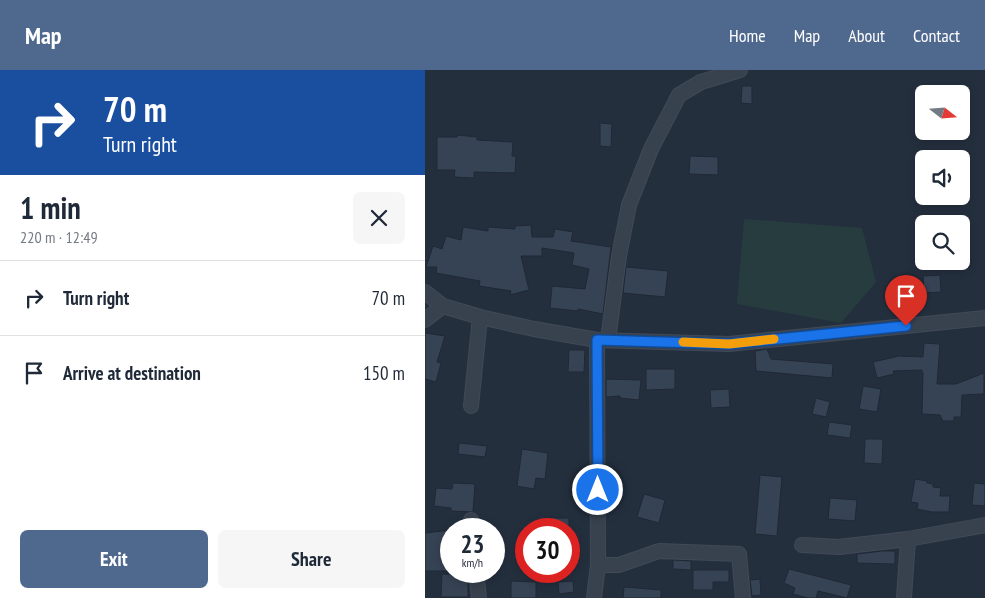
<!DOCTYPE html>
<meta charset="utf-8">
<style>
:root{--surface:#fff;--page:#f6f6f7;--text:#1f2937;--muted:#747a83;--line:#e0e1e3;--accent:#4f688e}
body{margin:0;font-family:"PT Sans Narrow",sans-serif;background:var(--page);color:var(--text);height:100vh;display:flex;flex-direction:column;font-size:19px;white-space:nowrap}
*{box-sizing:border-box;margin:0}
p{font-size:16px;color:var(--muted)}
.icon{flex:none;width:28px;height:28px;fill:none;stroke:currentColor;stroke-width:2;stroke-linecap:round;stroke-linejoin:round}
.map{position:relative;flex:1;overflow:hidden}
.details{display:flex;flex-direction:column;background:var(--surface);width:425px}
.details>*{flex:none}
.guide{background:#1a4fa0;color:#fff;overflow:hidden}
.needle{width:32px;rotate:107deg}
.controls{position:absolute;left:490px;top:15px;display:grid;gap:10px}
.controls a{display:grid;place-items:center;width:55px;height:55px;border-radius:8px;background:var(--surface);box-shadow:0 2px 8px #0003;font-size:25px}
.speed{position:absolute;left:15px;top:448px;display:flex;gap:10px;font-size:25px;font-weight:700;text-align:center}
.speed>*{display:grid;place-content:center;width:65px;height:65px;border-radius:50%;background:var(--surface);box-shadow:0 2px 8px #0003;line-height:1}
.speed small{font-size:12px;font-weight:400}
.speed .limit{border:8px solid #d22;background:#fff;color:#111}
.pin{position:absolute;display:grid;place-items:center;width:42px;height:42px;color:#fff;margin:-51px -21px;border-radius:50% 50% 50% 0;rotate:-45deg;box-shadow:0 0 5px #0007}
.pin .icon{rotate:45deg}
.me{position:absolute;width:55px;margin:-28px;rotate:0deg;stroke-linejoin:round;filter:drop-shadow(0 0 4px #0008)}
.turn{display:flex;align-items:center;gap:18px;height:105px;padding:0 20px;font-size:22px}
.turn .icon{width:65px;height:65px;stroke-width:2.5}
.turn b{display:block;font-size:35px;line-height:42px}
.round{display:grid;place-items:center;flex:none;width:52px;height:52px;border-radius:8px;background:var(--page)}
.summary{display:flex;align-items:center;justify-content:space-between;height:85px;padding:0 20px}
h1{font-size:30px;font-weight:700;line-height:38px}
.primary-button{display:flex;gap:10px;margin-top:auto;padding:10px 20px}
.primary-button a{flex:1;height:58px;border-radius:8px;background:var(--accent);color:#fff;font-size:20px;font-weight:700;line-height:58px;text-align:center}
.primary-button a+a{background:var(--page);color:var(--text)}
ul{padding:0;list-style:none}
li{display:flex;align-items:center;gap:15px;height:75px;padding:0 20px;border-top:1px solid var(--line)}
li div{flex:1}
li b{display:block;font-size:19px}
li em{font-style:normal}
header{display:flex;align-items:center;gap:30px;box-sizing:border-box;height:70px;padding:0 25px;background:var(--accent);color:#fff}
header strong{font-size:24px}
nav{display:flex;gap:28px;margin-inline-start:auto;font-size:18px}
main{display:flex;flex:1;min-height:0}
.map>svg:first-child{display:block}
.green{fill:#263c3f}
.building{fill:#364354;stroke:#1f2835}
.lines{fill:none;stroke-linecap:round;stroke-linejoin:round}
.minor-casing{stroke:#414a57;stroke-width:16}
.minor{stroke:#38414e;stroke-width:14}
.route-casing{stroke:#114b97;stroke-width:12}
.route{stroke:#1a73e8;stroke-width:9}
.slow{stroke:#f59e0b;stroke-width:9}
</style>
<header>
<strong>Map</strong>
<nav><a>Home</a><a>Map</a><a>About</a><a>Contact</a></nav>
</header>
<main>
<section class="details">
<div class="guide">
<div class="turn"><svg class="icon" aria-label="right" viewBox="0 0 24 24"><path d="M7 20v-9h11M14 6l5 5-5 5"/></svg><div><b>70 m</b>Turn right</div></div>
</div>
<div class="summary"><div><h1>1 min</h1><p>220 m · 12:49</p></div><a class="round"><svg class="icon" aria-label="close" viewBox="0 0 24 24"><path d="M6 6l12 12M18 6L6 18"/></svg></a></div>
<ul>
<li><svg class="icon" aria-label="right" viewBox="0 0 24 24"><path d="M7 20v-9h11M14 6l5 5-5 5"/></svg><div><b>Turn right</b></div><em>70 m</em></li>
<li><svg class="icon" aria-label="arrive" viewBox="0 0 24 24"><path d="M6 21V4h12l-3 4 3 4H6"/></svg><div><b>Arrive at destination</b></div><em>150 m</em></li>
</ul>
<div class="primary-button"><a>Exit</a><a>Share</a></div>
</section>
<div class="map">
<svg width="560" height="528" viewBox="0 0 560 528">
<rect width="100%" height="100%" fill="#242f3e"/>
<polygon class="green" points="319,149 437,158 451,212 416,253 312,234"/>
<g class="building">
<polygon points="317,16 327,16 327,34 316,33"/>
<polygon points="175,53 187,54 186,77 175,76"/>
<polygon points="32,65 52,67 52,70 88,72 87,86 91,86 90,103 49,102 49,108 29,107 30,100 12,100 12,67 32,67"/>
<polygon points="265,86 293,87 293,105 264,104"/>
<polygon points="106,155 107,167 128,167 130,159 148,162 146,171 186,177 178,244 153,239 153,241 125,238 127,216 160,219 164,199 147,195 149,183 117,178 117,186 96,186 104,220 85,225 86,221 54,216 55,211 11,203 12,197 1,197 8,176 17,179 21,166 36,170 38,157 63,161 63,157 90,159 90,156"/>
<polygon points="201,197 243,201 240,227 198,223"/>
<polygon points="515,205 516,222 499,223 498,206"/>
<polygon points="0,263 20,266 12,292 16,293 11,312 0,309"/>
<polygon points="499,273 515,274 512,314 531,314 559,303 559,324 537,325 536,347 529,347 529,351 518,351 515,345 497,344 498,303 497,303 497,300 468,301 469,304 452,308 448,292 474,286 498,287"/>
<polygon points="342,279 346,289 408,294 407,308 331,301 330,281"/>
<polygon points="144,280 160,280 159,302 143,302"/>
<polygon points="221,299 250,299 250,319 221,320"/>
<polygon points="181,309 216,310 214,330 195,328 195,326 181,327"/>
<polygon points="438,316 456,319 452,342 434,339"/>
<polygon points="304,319 305,337 286,338 285,320"/>
<polygon points="391,328 405,332 401,347 387,344"/>
<polygon points="404,352 427,355 425,368 402,365"/>
<polygon points="440,369 458,369 457,394 439,393"/>
<polygon points="34,373 62,376 60,387 33,384"/>
<polygon points="97,379 123,383 120,409 111,408 109,419 92,416"/>
<polygon points="335,405 357,407 352,466 330,464"/>
<polygon points="490,409 502,411 502,413 508,414 508,417 516,418 515,426 525,426 524,442 507,442 492,439 493,433 486,432"/>
<polygon points="28,413 50,414 48,442 26,441 26,438 9,436 11,418 27,419"/>
<polygon points="549,413 560,414 560,436 547,435"/>
<polygon points="219,424 240,430 234,453 212,447"/>
<polygon points="405,428 432,430 430,451 403,449"/>
<rect x="125" y="448" width="19" height="11"/>
<polygon points="26,460 26,501 0,501 0,463"/>
<polygon points="457,481 470,481 470,494 432,493 432,484"/>
<polygon points="248,490 266,491 266,500 248,499"/>
<polygon points="364,499 426,515 422,528 393,521 391,528 383,528 368,524 370,518 359,513"/>
<polygon points="268,500 304,500 304,512 288,512 288,520 268,520"/>
<polygon points="17,504 43,505 43,527 16,527"/>
<polygon points="335,509 336,525 327,526 325,510"/>
<polygon points="86,511 111,512 111,528 86,528"/>
<polygon points="148,511 149,522 134,524 133,512"/>
<polygon points="199,517 236,520 236,528 198,528"/>
</g>
<g class="lines">
<defs>
<g id="minor">
<polyline points="0,222 18,236 55,247 109,259 172,270 304,274 560,248"/>
<polyline points="0,250 18,236"/>
<polyline points="183,270 194,186 204,135 226,79 254,25 276,12 315,0"/>
<polyline points="46,336 55,247"/>
<polyline points="46,450 47,459"/>
<polyline points="377,475 414,477 483,469 560,455"/>
<polyline points="173,495 194,495 234,481 314,484 318,528"/>
<polyline points="51,501 54,528"/>
<polyline points="169,528 173,495 172,270"/>
<polyline points="479,528 483,469"/>
</g>
</defs>
<use href="#minor" class="minor-casing"/>
<use href="#minor" class="minor"/>
</g>
<g class="lines">
<defs>
<polyline id="route" points="173,420 172,270 304,274 481,256"/>
</defs>
<use href="#route" class="route-casing"/>
<use href="#route" class="route"/>
<polyline class="slow" points="258,272 304,274 349,269"/>
</g>
</svg>
<div class="controls">
<a><svg class="needle" viewBox="-14 -14 28 28"><path d="M0-13l5 13h-10z" fill="#e53935"/><path d="M0 13l5-13h-10z" fill="#747a83"/></svg></a>
<a><svg class="icon" aria-label="sound" viewBox="0 0 24 24"><path d="M4 9h4l5-4v14l-5-4H4zM17 9q2 3 0 6"/></svg></a>
<a><svg class="icon" aria-label="search" viewBox="0 0 24 24"><circle cx="10" cy="10" r="6"/><path d="M15 15l6 6"/></svg></a>
</div>
<div class="speed"><div>23<small>km/h</small></div><div class="limit">30</div></div>
<div class="pin" style="left:481px;top:256px;background:#d93025"><svg class="icon" aria-label="arrive" viewBox="0 0 24 24"><path d="M6 21V4h12l-3 4 3 4H6"/></svg></div>
<svg class="me" style="left:173px;top:420px" viewBox="-20 -20 40 40"><circle r="17" fill="#1a73e8" stroke="#fff" stroke-width="3"/><path d="M0-11L8 9 0 5-8 9z" fill="#fff"/></svg>
</div>
</main>
